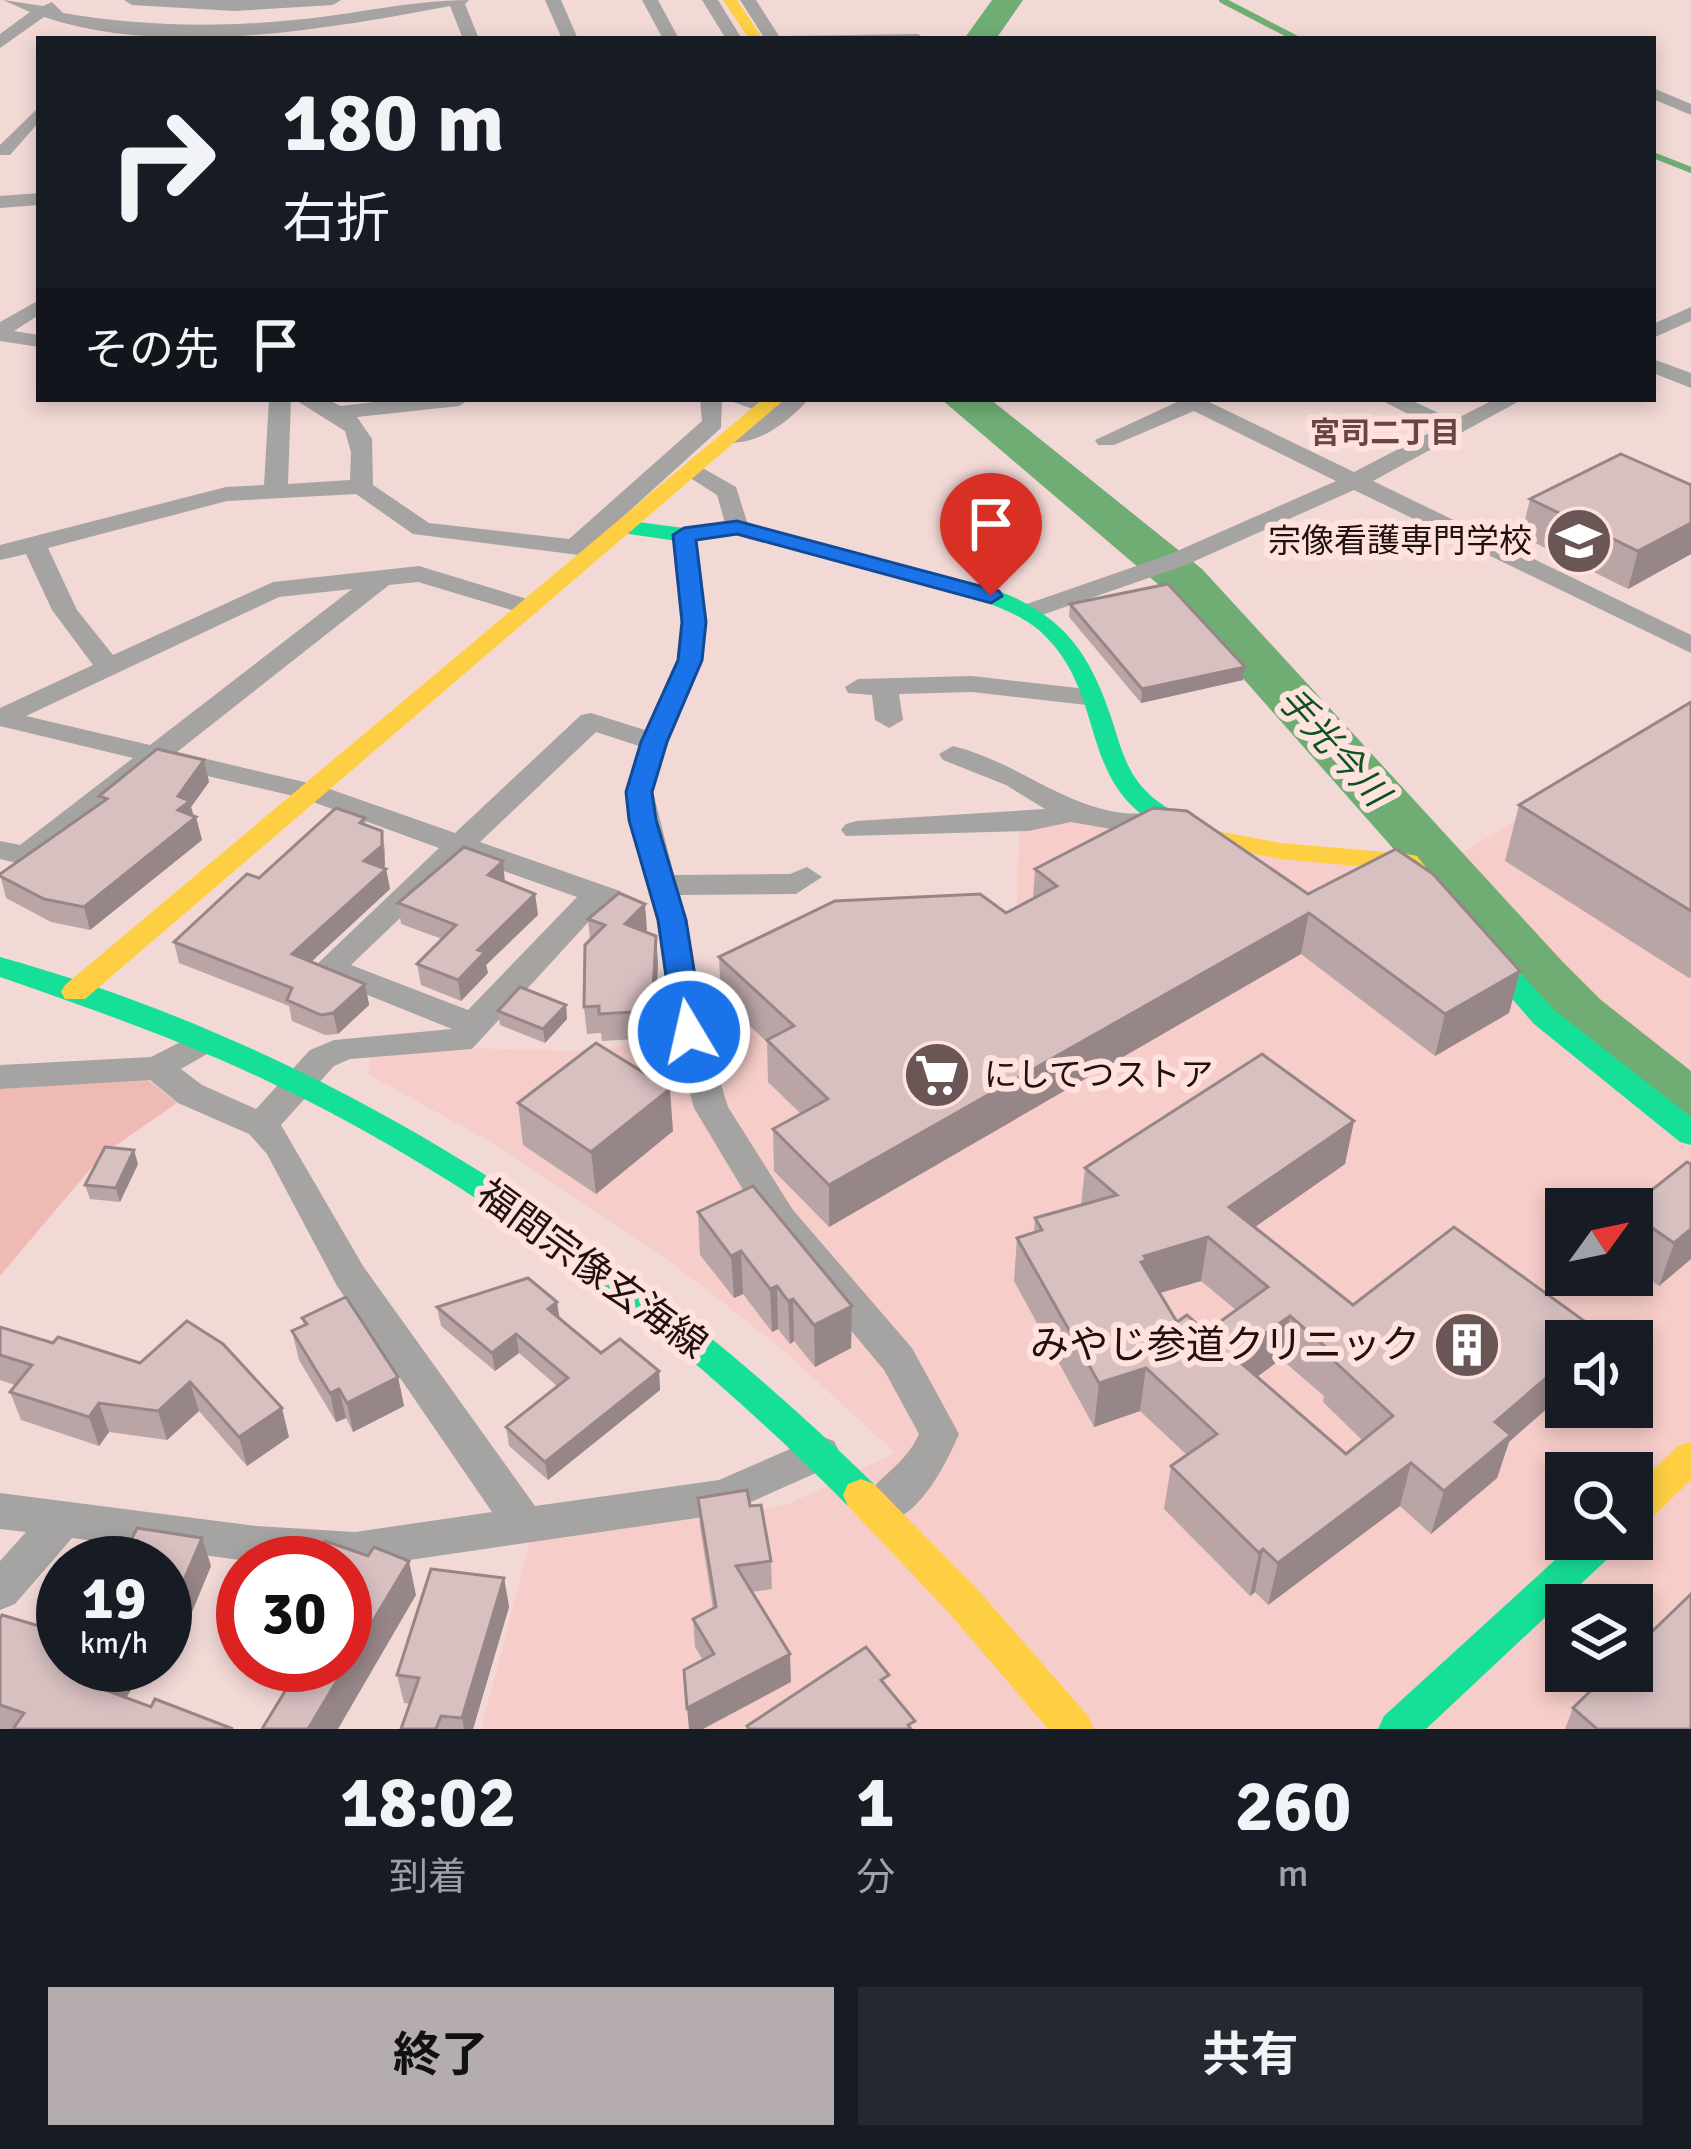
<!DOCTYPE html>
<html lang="ja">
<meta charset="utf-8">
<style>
:root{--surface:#171b24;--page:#242831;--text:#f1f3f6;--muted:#9ea1a6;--accent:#b4acad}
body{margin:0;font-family:Signika,"Noto Sans JP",sans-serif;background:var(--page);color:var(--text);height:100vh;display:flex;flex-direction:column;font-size:45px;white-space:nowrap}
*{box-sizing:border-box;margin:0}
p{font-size:39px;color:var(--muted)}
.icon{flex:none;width:66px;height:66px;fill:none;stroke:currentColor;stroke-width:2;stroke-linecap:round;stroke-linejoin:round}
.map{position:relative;height:1729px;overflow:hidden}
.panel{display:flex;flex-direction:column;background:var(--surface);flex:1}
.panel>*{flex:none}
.guide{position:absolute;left:36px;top:36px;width:1620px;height:366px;border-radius:0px;box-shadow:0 6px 18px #0003;background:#171b24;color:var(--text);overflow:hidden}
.needle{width:78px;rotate:57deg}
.tools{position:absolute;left:1545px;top:1188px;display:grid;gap:24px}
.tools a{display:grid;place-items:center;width:108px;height:108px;border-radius:0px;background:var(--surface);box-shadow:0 6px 18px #0003;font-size:60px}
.speed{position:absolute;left:36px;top:1536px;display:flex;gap:24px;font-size:60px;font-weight:700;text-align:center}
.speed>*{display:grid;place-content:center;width:156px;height:156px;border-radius:50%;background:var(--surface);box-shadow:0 6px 18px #0003;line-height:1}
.speed small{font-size:30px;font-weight:400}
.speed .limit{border:18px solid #d22;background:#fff;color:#111}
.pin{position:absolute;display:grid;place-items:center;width:102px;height:102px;color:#fff;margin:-123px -51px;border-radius:50% 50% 50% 0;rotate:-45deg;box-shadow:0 0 12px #0007}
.pin .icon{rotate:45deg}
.me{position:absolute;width:132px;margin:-66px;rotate:351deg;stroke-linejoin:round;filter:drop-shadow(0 0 9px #0008)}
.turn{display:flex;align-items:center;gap:42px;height:252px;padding:0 48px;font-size:54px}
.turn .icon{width:156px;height:156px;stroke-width:2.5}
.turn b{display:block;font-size:84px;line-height:102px}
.then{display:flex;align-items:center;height:114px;padding:0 48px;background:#0003;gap:24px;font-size:45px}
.eta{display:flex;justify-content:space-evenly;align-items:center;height:204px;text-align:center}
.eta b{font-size:72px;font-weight:700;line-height:84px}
.button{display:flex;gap:24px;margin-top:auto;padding:24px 48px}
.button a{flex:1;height:138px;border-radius:0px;background:var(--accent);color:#111;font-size:48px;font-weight:700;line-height:138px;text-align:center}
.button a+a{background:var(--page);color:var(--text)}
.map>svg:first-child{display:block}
.built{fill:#f6cdc8;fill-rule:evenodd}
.green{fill:#f0bab4}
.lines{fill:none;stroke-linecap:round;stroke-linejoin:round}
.stream{stroke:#70ad75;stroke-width:6}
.river{fill:#70ad75;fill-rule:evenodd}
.street{fill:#a6a3a3;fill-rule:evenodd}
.fast{fill:#16e098;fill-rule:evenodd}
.slow{fill:#ffcf43;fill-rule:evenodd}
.wall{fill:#baa5a6;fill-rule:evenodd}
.shaded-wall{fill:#978687}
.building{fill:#d8c0c1;stroke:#978687;stroke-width:3;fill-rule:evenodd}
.route{fill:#1a73e8;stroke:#114b97;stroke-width:3}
.labels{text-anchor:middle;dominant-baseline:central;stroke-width:12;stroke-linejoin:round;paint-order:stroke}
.far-neighbourhood-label{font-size:30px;font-weight:bold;fill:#6b4540;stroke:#ffe2de}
.poi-label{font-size:33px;fill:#20100e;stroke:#ffe2de;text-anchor:end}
.water-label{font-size:36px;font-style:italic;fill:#0e531e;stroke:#ffe2de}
.near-street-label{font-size:39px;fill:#20100e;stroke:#ffe2de}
.near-poi-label{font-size:39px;fill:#20100e;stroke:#ffe2de;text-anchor:end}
</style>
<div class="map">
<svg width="1691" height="1729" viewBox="0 0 1691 1729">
<rect width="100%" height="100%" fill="#f2d9d6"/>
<path class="built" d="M1691,716V1729H481L530,1542L787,1505L895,1453L781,1348L663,1256L496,1145L368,1074L371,1054L470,1048L575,1051L671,1040L704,1005L835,940L1016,931L1019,830L1079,820L1430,872ZM1566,1209H1632V1275H1566ZM1566,1341H1632V1407H1566ZM1566,1473H1632V1539H1566ZM1566,1605H1632V1671H1566Z"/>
<polygon class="green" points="147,1079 177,1103 102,1155 0,1276 0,1089"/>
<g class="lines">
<g class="stream">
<polyline points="1222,0 1297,39"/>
<polyline points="1653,155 1691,170"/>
</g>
<g class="river">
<polygon points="992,0 1023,0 996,39 964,39"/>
<polygon points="941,399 990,399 1202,569 1561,960 1601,1000 1691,1071 1691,1131 1667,1124 1555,1032 1166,591"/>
</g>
<g class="street">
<path d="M3,0L43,6L52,2L63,13C140,26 216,28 294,20C352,15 410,0 469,0L465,4L479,39H463L450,6C328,29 165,58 44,17L0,48V34L30,12Z"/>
<polygon points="124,0 341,0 333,5 234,11 132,5"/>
<polygon points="545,0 561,0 578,39 562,39"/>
<polygon points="642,0 658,0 679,39 663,39"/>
<polygon points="702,0 718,0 742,39 726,39"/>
<polygon points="740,0 756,0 779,36 918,34 926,39 765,39"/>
<polygon points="1653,88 1691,104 1691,115 1653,99"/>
<polygon points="39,107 39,122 10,155 0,155 0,145"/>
<polygon points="39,193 39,205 0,208 0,196"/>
<polygon points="39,300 39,315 14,331 39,335 39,347 0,341 0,322"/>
<polygon points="1691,307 1691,321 1653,338 1653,324"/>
<polygon points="1653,359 1691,373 1691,388 1653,373"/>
<path d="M269,399H291L288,484L350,480L351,452L345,431L294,399H326L341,406L399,399H470L459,406L357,417L372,439L373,485L429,523L569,539L702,421L700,399H722L721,428L594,543L607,550L595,557L413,534L356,494L227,501L48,548L77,610L113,655L273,582L419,566L537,602L541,607L537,612L528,615L418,582L389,585L177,752L321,786L455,833L581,715L591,713L645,730L677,660L681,623L672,535L684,528L693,530L707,623L703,660L668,742L653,792L674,875L790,874L807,867L822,877L796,894L680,895L705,1032L728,1107L793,1210L912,1348L959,1434C944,1468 911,1537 865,1520L859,1508C873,1478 904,1468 919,1434L884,1370L767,1230L694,1108L673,1032L657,920L628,820L625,792L639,746L596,732L480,842L620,891L624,898L620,905L603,906L472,1049L350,1059L334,1066L281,1125L363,1266L535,1506L719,1480L820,1436L834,1441L840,1453L834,1465L724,1514L355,1568H345V1563L256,1562L72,1538L15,1604L0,1610V1561L26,1532L0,1529V1493L256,1526L355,1532L492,1512L337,1286L267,1154L249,1134L178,1103L150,1080L0,1089V1065L151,1057L202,1031L214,1034L219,1042L214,1050L181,1069L202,1085L256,1109L310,1050L334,1040L452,1029L318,975L313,968L439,848L302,798L160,765L36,863L25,865L0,859V841L20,845L133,758L0,726V708L93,665L52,610L26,554L0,560V545L226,487L264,485ZM352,589L150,745L26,716L279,597ZM464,857L577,897L468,1010L351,965Z"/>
<path d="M725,399H762L777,405L784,399H809C787,423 757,447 723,442V432L751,426L767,414Z"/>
<polygon points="1175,399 1203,399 1354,472 1437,429 1379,399 1408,399 1454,420 1495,399 1523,399 1373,481 1691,635 1691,653 1354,490 1186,565 1039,616 1021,616 1017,611 1021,606 1168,555 1336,481 1194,411 1114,445 1098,445 1095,440 1177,402"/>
<polygon points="692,462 736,487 749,528 746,533 728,533 717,495 684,474 680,469"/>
<polygon points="972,676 1087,689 1101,697 1087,705 972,692 899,694 903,720 889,728 875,720 872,695 848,693 845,687 858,679"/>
<path d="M953,746C1030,765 1082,827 1165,811L1180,820L1175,826L1139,834L1071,822L1028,831L846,836L841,830L846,824L856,821L1045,809L1006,785L943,760L939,754Z"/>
</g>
<g class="fast">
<path d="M623,520L684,528L737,521L999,591C1068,618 1092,658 1114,726C1121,750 1129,775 1147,792C1167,812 1195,822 1220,832L1224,838L1211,846C1062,808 1120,704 1040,631C1024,617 1003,609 983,601L737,535L684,542L615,532L612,527Z"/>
<polygon points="1478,935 1488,937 1554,1010 1691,1117 1691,1145 1680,1142 1534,1024 1464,944"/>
<path d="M0,957C334,1050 628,1244 874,1484L879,1495L874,1506L861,1511L848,1506C677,1334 484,1183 263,1079C178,1039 89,1008 0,977Z"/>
<polygon points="1578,1539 1623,1539 1617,1550 1426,1729 1378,1729 1384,1716"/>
</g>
<g class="slow">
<polygon points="723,0 737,0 763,39 749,39"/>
<polygon points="763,399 785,399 85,999 65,999 61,992 65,985"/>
<polygon points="1211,830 1281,843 1407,854 1417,856 1435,879 1421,888 1411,885 1399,870 1281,859 1202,844 1198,838"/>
<polygon points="1691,1442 1691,1480 1645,1524 1632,1529 1632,1490 1678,1446"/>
<polygon points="861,1479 874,1484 978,1590 1088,1716 1094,1729 1048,1729 950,1614 848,1506 843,1495 848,1484"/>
</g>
</g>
<g class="wall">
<polygon points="1691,485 1691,554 1628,589 1521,536 1530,499"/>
<polygon points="1070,604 1243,680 1141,703 1069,617"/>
<polygon points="1691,702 1691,977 1689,978 1505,861 1519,805"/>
<polygon points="204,760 209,782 191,807 194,816 196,817 202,840 90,930 51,922 6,898 0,874 101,803 99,796"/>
<polygon points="365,818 366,825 382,831 385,851 385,866 383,867 386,869 390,889 311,962 365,984 369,1005 338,1034 325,1035 292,1021 289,1006 179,963 174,942 259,878"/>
<polygon points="1035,869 1308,894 1520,971 1509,1013 1435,1056 1301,954 829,1227 774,1171 773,1129 801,1114 768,1082 767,1042 721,999 719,957 1006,913 1033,899"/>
<polygon points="505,882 535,894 538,915 486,965 488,973 461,1001 421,985 417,964 442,939 401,924 398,903"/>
<polygon points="588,919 647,930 645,932 658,963 654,1038 602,1041 601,1033 587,1034 584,1007 590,940"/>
<polygon points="566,1005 567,1019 545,1043 500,1025 498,1011"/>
<polygon points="518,1103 673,1131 596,1194 523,1145"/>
<path d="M1354,1121L1345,1164L1255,1227L1509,1442L1497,1478L1431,1534L1400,1506L1268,1605L1255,1592L1250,1596L1164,1509L1171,1466L1187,1455L1140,1411L1094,1427L1014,1281L1017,1238L1034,1233L1035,1218L1081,1205L1085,1168ZM1201,1281L1236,1310L1206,1332L1177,1322L1160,1293ZM1281,1359L1324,1396L1323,1402L1363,1441L1346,1454L1257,1377Z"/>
<polygon points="138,1164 120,1202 90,1199 85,1185"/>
<polygon points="1691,1164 1691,1259 1659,1286 1632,1267 1632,1209"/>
<polygon points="698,1212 852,1306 851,1348 815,1367 794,1341 790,1344 778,1329 772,1332 743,1294 734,1298 700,1255"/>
<polygon points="437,1307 560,1319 601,1353 659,1371 660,1390 548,1480 509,1446 506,1427 557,1386 519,1353 495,1371 441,1326"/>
<polygon points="302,1318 398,1377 404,1406 353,1432 346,1418 336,1422 299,1360 292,1331 304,1325"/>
<polygon points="187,1321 289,1437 247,1466 199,1411 167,1440 109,1432 99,1446 21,1420 10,1392 15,1385 0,1380 0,1327 53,1343 140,1363"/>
<polygon points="698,1498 750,1506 771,1561 772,1589 752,1592 791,1682 703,1660 695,1647 693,1619 713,1609 700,1526"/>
<polygon points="202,1538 211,1566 184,1631 165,1629 165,1563"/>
<polygon points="504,1578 509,1607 473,1729 401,1729 410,1704 404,1703 397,1675"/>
<polygon points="0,1619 63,1665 128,1665 135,1684 125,1698 151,1707 233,1729 0,1729"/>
<polygon points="1573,1708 1691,1729 1565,1729"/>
</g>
<g class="shaded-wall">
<polygon points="1691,523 1691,554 1628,589 1638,551"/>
<polygon points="1245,667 1243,680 1141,703 1142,689"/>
<polygon points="204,760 209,782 191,807 194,818 196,817 202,840 90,930 84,907 178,796"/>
<polygon points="382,831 385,866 368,881 364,861"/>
<polygon points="503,861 505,882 488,875"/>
<polygon points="386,869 390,889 297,975 292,954"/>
<polygon points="535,894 538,915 486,965 488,973 461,1001 458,980 478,950"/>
<polygon points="645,904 647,930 627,950 625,924"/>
<polygon points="1309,913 1301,954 829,1227 829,1185"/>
<polygon points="656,936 658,963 654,1038 652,1011"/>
<polygon points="1520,971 1509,1013 1435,1056 1445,1014"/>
<polygon points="365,984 369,1005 338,1034 333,1013"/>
<polygon points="566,1005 567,1019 545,1043 543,1029"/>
<polygon points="670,1089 673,1131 596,1194 591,1152"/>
<polygon points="1354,1121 1345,1164 1222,1250 1229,1207"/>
<polygon points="134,1150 138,1164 120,1202 116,1188"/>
<polygon points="1691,1229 1691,1259 1659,1286 1674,1243"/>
<polygon points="1208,1237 1201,1281 1142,1298 1141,1262 1144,1256"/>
<polygon points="741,1251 743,1294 734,1298 731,1256"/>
<polygon points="777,1286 778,1329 772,1332 770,1289"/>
<polygon points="793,1299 794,1341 790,1344 788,1301"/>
<polygon points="557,1302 560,1320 548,1309"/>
<polygon points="852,1306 851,1348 815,1367 814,1325"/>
<polygon points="1290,1316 1281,1359 1226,1400 1233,1356"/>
<polygon points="516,1334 519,1353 495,1371 492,1353"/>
<polygon points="1566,1361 1566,1392 1509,1442 1497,1478 1431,1534 1444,1491 1495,1422"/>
<polygon points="1146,1368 1140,1411 1094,1427 1099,1383"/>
<polygon points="659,1371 660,1390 548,1480 545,1462"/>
<polygon points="398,1377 404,1406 353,1432 347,1403"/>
<polygon points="190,1382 199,1411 167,1440 158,1411"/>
<polygon points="339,1389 346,1418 336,1422 330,1393"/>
<polygon points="99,1403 109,1432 99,1446 89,1417"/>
<polygon points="282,1408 289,1437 247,1466 239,1437"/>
<polygon points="1411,1463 1400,1506 1268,1605 1278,1563"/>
<polygon points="202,1538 211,1566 184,1631 174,1603"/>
<polygon points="1263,1549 1255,1592 1250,1596 1259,1553"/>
<polygon points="409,1561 416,1595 338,1729 308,1729"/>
<polygon points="504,1578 509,1607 473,1729 464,1729 462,1718"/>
<polygon points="790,1654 791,1682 703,1729 689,1729 687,1708"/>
<polygon points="112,1665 128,1665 135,1684 111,1721 97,1687"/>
</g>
<g class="building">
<polygon points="1621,454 1691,485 1691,523 1638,551 1530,499"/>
<polygon points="1168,584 1245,667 1142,689 1070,604"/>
<polygon points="1691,702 1691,911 1519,805"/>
<polygon points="157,749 204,760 178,796 190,801 178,810 196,817 84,907 44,899 0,876 0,874 107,799 99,796"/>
<polygon points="336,808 365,818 360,823 382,831 382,846 364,861 386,869 292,954 365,984 333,1013 321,1015 287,1000 292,988 174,942 247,874 259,878"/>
<polygon points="1153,808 1187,811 1308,894 1396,849 1433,874 1520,971 1445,1014 1309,913 829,1185 773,1129 828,1099 767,1040 794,1026 719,957 835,901 980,894 1006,913 1057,886 1035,869"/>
<polygon points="464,847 503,861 488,875 535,894 478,950 485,952 458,980 417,964 456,925 398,903"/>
<polygon points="619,893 645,904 625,924 656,936 652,1011 599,1014 599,1006 584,1007 585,945 605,925 588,919"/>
<polygon points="520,987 566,1005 543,1029 498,1011"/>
<polygon points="596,1043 670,1089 591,1152 518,1103"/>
<path d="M1262,1054L1354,1121L1229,1207L1353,1305L1454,1227L1594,1328L1584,1336L1590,1341H1566V1361L1495,1422L1511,1435L1444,1491L1411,1463L1278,1563L1263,1549L1259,1553L1171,1466L1217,1434L1146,1368L1099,1383L1017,1238L1042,1230L1035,1218L1117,1195L1085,1168ZM1208,1237L1268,1287L1206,1332L1187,1315L1177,1322L1141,1262L1147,1260L1144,1256ZM1290,1316L1336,1356L1332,1359L1393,1416L1346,1454L1233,1356Z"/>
<polygon points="105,1147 134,1150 116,1188 85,1185"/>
<polygon points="1687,1162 1691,1164 1691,1229 1674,1243 1632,1214 1632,1209 1628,1209"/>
<polygon points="753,1186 852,1306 814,1325 793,1299 788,1301 777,1286 770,1289 741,1251 731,1256 698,1212"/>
<polygon points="528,1278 557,1302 548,1309 601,1353 620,1339 659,1371 545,1462 506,1427 568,1378 516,1334 492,1353 437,1307"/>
<polygon points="346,1297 398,1377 347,1403 339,1389 330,1393 292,1331 307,1324 302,1318"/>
<polygon points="187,1321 223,1344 282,1408 239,1437 190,1382 158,1411 99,1403 89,1417 10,1392 32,1365 0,1355 0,1327 53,1343 58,1337 140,1363"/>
<polygon points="747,1490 750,1506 761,1505 771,1561 736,1566 790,1654 687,1708 684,1670 714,1654 693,1619 716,1607 698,1498"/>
<polygon points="137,1528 202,1538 174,1603 165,1602 165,1563 120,1563"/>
<polygon points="325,1541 368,1556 374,1547 409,1561 308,1729 262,1729 301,1665 345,1665 345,1563 290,1563 295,1557 311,1563"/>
<polygon points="431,1569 504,1578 462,1718 441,1716 436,1729 401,1729 419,1678 397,1675"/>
<polygon points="1691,1594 1691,1729 1597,1729 1573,1708 1611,1671 1632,1671 1632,1651"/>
<polygon points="2,1615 63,1633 63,1665 112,1665 97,1687 151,1707 155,1699 233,1729 13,1729 24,1713 0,1705 0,1619"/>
<polygon points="866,1647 889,1675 881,1680 915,1721 908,1725 911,1729 749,1729 747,1726"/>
</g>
<polygon class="route" points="737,521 999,591 1002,596 991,603 737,534 696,540 706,622 702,660 667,742 652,792 656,820 686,920 704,1032 689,1043 674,1032 658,920 629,820 626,792 641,742 678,660 682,622 673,535 684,528"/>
<defs>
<symbol id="university-disc" viewBox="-11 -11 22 22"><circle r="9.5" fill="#6a5654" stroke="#ffe2de"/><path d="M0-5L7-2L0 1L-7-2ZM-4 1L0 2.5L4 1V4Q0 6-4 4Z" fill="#fff"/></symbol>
<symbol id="supermarket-disc" viewBox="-11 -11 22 22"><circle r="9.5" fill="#6a5654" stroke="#ffe2de"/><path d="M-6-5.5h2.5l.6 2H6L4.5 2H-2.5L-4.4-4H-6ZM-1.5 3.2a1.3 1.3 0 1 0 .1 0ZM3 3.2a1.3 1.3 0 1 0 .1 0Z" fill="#fff"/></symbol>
<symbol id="building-disc" viewBox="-11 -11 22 22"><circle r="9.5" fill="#6a5654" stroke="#ffe2de"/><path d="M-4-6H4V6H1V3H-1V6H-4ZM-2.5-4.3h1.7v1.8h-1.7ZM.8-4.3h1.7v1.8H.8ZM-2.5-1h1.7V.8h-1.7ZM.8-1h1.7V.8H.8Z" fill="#fff"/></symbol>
</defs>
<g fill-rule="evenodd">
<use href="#university-disc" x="1541" y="503" width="76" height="76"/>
<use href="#supermarket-disc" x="899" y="1037" width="76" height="76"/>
<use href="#building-disc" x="1429" y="1307" width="76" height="76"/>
</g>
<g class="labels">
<g class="far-neighbourhood-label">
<text x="1385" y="433">宮司二丁目</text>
</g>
<g class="poi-label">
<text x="1532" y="541">宗像看護専門学校</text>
<text x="984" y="1075" text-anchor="start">にしてつストア</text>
</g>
<g class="water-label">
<text transform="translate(1333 747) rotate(48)">手光今川</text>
</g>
<g class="near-street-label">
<text transform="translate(592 1269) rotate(36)">福間宗像玄海線</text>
</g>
<g class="near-poi-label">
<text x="1420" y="1345">みやじ参道クリニック</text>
</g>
</g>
</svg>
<div class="tools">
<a><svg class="needle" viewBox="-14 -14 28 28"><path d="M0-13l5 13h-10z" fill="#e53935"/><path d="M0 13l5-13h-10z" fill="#9ea1a6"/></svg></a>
<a><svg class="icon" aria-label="sound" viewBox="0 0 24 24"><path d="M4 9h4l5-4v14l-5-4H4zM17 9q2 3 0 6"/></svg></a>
<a><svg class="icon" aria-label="search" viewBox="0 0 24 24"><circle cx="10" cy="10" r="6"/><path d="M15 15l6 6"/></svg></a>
<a><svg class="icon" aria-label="layers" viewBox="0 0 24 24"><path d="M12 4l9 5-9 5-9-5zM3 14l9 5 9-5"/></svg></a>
</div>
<div class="speed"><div>19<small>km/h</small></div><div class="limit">30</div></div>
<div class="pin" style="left:991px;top:596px;background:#d93025"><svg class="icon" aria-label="arrive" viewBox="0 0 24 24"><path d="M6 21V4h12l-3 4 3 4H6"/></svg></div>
<svg class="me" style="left:689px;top:1032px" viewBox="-20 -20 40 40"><circle r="17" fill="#1a73e8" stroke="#fff" stroke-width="3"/><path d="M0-11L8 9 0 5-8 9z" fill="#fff"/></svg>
<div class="guide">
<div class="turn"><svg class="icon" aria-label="right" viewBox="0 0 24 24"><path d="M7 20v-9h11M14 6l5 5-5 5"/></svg><div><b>180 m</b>右折</div></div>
<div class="then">その先<svg class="icon" aria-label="arrive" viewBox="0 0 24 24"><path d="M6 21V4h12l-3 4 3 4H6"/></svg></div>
</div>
</div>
<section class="panel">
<div class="eta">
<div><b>18:02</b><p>到着</p></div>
<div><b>1</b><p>分</p></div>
<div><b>260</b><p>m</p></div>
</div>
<div class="button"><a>終了</a><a>共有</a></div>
</section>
